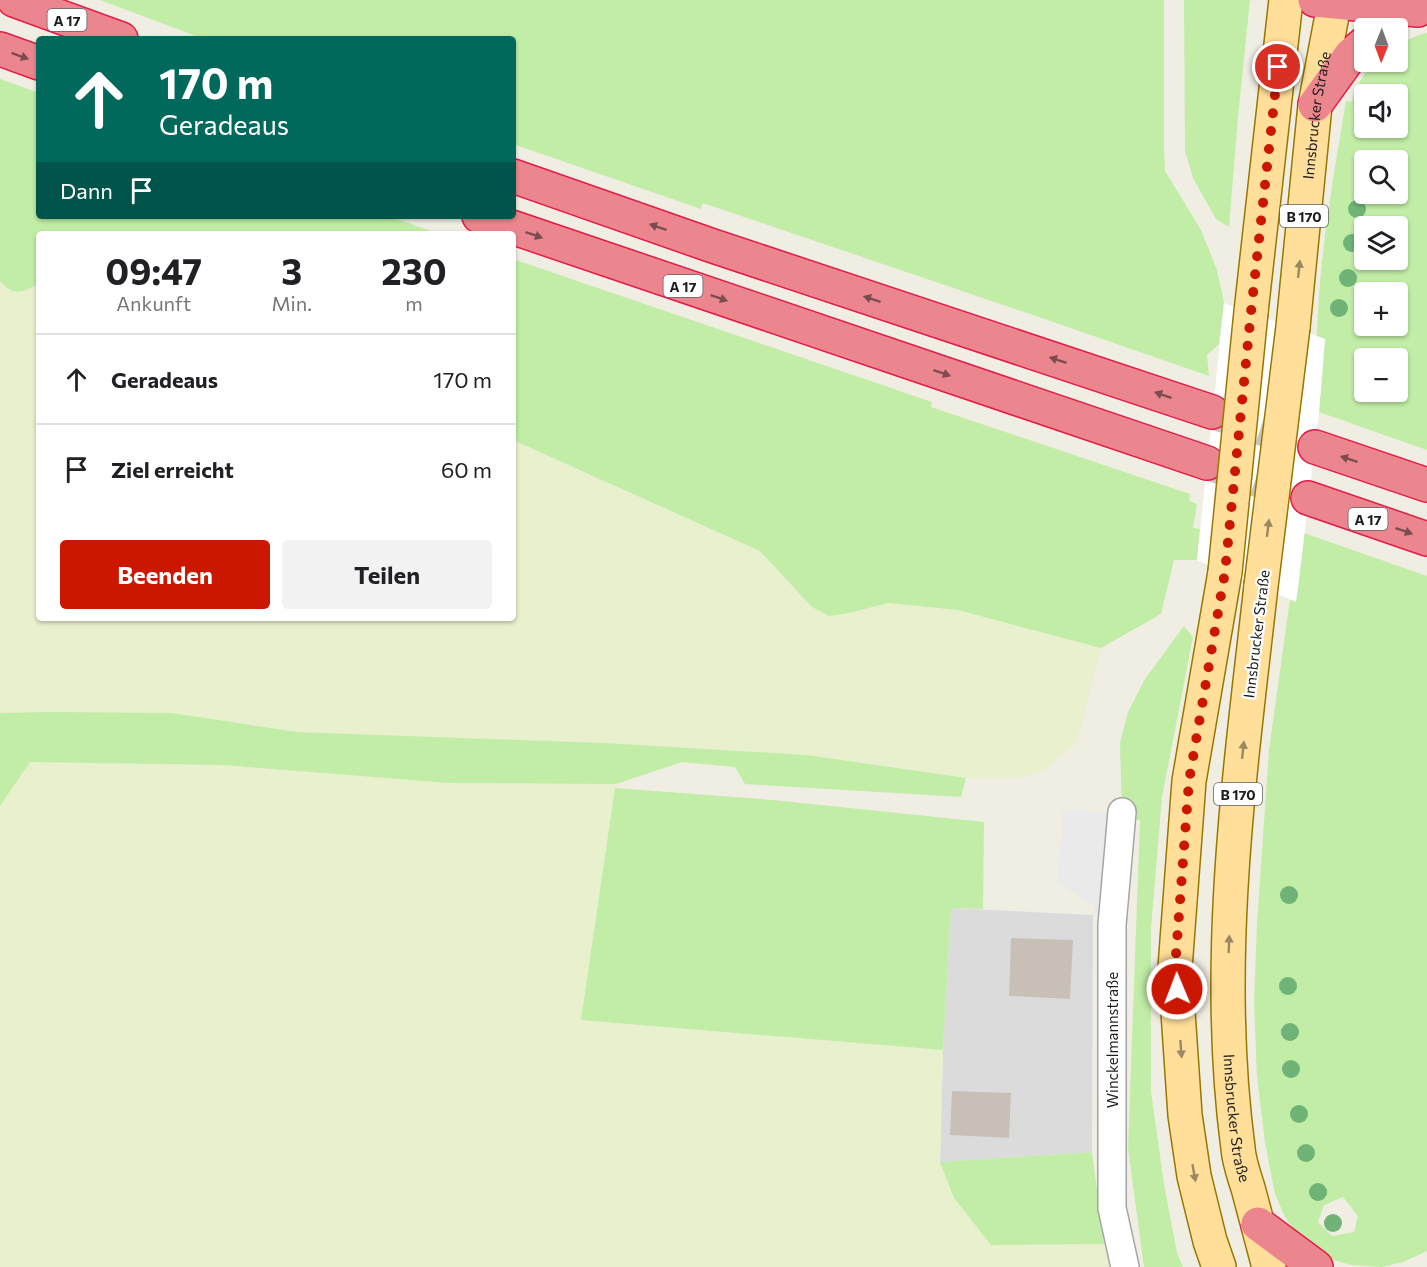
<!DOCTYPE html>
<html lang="de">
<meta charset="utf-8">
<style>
:root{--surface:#fff;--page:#f2f2f2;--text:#202124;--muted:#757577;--line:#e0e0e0;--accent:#cc1700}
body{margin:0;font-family:Commissioner,sans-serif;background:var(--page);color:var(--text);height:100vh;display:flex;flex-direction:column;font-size:22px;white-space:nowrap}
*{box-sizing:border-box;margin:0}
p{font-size:20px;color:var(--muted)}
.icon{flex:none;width:33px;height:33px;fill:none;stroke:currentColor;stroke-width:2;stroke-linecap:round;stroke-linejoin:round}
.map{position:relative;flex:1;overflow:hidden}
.side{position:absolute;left:36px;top:231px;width:480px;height:390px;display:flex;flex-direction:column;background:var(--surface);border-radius:6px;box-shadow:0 2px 4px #0004}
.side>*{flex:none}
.top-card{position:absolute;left:36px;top:36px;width:480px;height:183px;border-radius:6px;box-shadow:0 2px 4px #0004;background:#00695c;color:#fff;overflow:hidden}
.needle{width:39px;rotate:181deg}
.controls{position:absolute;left:1354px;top:18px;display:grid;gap:12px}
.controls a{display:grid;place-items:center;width:54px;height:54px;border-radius:6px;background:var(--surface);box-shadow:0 2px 4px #0004;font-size:30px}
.pin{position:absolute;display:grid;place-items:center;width:51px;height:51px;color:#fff;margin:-26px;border:3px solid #fff;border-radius:50%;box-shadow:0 2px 6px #0007}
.me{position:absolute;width:66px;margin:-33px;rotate:359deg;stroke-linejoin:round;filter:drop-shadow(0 0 4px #0008)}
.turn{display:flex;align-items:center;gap:21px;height:126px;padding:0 24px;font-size:27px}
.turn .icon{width:78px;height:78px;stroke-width:2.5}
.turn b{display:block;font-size:42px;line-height:51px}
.then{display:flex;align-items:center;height:57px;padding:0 24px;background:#0003;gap:12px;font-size:22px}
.eta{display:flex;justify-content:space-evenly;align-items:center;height:102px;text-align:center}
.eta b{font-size:36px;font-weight:700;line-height:42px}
.primary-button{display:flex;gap:12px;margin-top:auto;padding:12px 24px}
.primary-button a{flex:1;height:69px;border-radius:6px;background:var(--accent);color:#fff;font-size:24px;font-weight:700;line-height:69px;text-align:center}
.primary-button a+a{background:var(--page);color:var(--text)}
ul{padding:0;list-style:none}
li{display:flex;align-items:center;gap:18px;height:90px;padding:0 24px;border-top:2px solid var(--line)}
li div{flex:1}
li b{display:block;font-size:22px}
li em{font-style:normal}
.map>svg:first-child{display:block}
.residential{fill:#dcdbdb}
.farmland{fill:#e9f0cd}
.grass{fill:#c1eda6;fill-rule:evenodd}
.parking{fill:#eaeaea}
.pier{fill:#fff}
.building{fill:#c8c0b6}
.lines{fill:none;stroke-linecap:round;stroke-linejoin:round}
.highway-tunnel{stroke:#c6c4bc;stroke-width:33;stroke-dasharray:33 16;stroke-linecap:butt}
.street-casing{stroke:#a5a5a5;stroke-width:30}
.primary-casing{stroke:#987700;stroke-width:36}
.highway-casing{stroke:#e41a48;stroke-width:36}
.street{stroke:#fff;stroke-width:27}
.primary{stroke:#ffdf99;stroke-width:33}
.highway{stroke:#ec868e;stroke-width:33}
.primary-bridge-casing{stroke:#987700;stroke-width:36;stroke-linecap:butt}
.primary-bridge{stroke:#ffdf99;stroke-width:33}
.tree{fill:#6fb377}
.oneway{fill:#7b4d50}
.oneway2{fill:#9a8862}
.route{stroke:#cc1700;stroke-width:10;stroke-dasharray:0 18}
.labels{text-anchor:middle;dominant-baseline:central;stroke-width:4.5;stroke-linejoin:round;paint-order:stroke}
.shield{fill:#fff;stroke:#626262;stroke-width:1.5}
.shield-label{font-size:14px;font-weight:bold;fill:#1e1e1e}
.street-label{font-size:15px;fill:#1e1e1e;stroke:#fff}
</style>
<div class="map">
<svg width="1427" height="1267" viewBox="0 0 1427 1267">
<rect width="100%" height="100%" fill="#f0ede3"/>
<polygon class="residential" points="951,908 1093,915 1092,1152 940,1162 943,1050"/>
<g class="farmland">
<polygon points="0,281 5,287 25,291 39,283 39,618 513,618 513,440 760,551 812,607 849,613 888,603 958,610 1101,648 1076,743 1048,768 1020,778 966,778 807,755 604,743 296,732 172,713 51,712 0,713"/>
<polygon points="30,762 223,765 449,783 616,784 581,1020 943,1050 940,1162 954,1198 991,1245 1104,1244 1110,1267 0,1267 0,806"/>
</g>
<g class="grass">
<polygon points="100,0 1164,0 1164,149 1165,171 1201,230 1217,270 1224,303 1219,344 1207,355 1209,376 1039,317 703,203 701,209 513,144 513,39 204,39"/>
<polygon points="1184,0 1250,0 1238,117 1229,227 1216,219 1193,178 1185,151"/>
<path d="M1427,33V450L1319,412L1325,339L1317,336C1319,257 1333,179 1346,101L1352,102C1354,87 1365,73 1375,62H1398V45L1418,35ZM1365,94H1398V128H1365ZM1365,160H1398V194H1365ZM1365,226H1398V260H1365ZM1365,292H1398V326H1365ZM1365,358H1398V392H1365Z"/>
<path d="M0,79L39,93V216H388L440,234H39V283C23,293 14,297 0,281Z"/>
<polygon points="513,259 932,402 931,407 1190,494 1189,501 1197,504 1193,528 1200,529 1197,560 1174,560 1161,614 1101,648 958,610 888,603 849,613 829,616 812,607 760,551 513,440"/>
<path d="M1304,533L1427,576V1251L1403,1262L1382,1267L1351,1265L1330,1259L1296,1233L1285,1217L1275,1194L1265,1143L1257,1076L1254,1002L1257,924L1269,750L1290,599L1295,601L1298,588ZM1343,1197L1358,1216L1354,1232L1332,1236L1318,1222L1324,1205Z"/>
<polygon points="1184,626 1193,637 1162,797 1151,928 1151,1092 1164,1184 1177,1253 1183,1267 1144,1267 1128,1148 1140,821 1122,812 1120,743 1128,712 1145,679"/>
<polygon points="51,712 172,713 296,732 604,743 807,755 966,778 961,797 745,784 735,767 682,762 616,784 449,783 223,765 30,762 0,806 0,713"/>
<polygon points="615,788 773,800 984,822 983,909 951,908 943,1050 581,1020"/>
<polygon points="1092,1152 1104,1244 991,1245 954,1198 940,1162"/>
</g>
<polygon class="parking" points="1063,810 1122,812 1113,915 1093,915 1093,904 1058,884"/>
<polygon class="pier" points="1224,303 1325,339 1319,412 1298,588 1296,602 1197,560"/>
<g class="building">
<polygon points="1011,938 1073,940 1070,999 1009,996"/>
<polygon points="952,1091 1011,1093 1009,1138 950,1135"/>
</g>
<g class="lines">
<g class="highway-tunnel">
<polyline points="1214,413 1315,447"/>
<polyline points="1209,464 1308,498"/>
</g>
<defs>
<polyline id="street" points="1122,812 1112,925 1112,1208 1125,1267"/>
<g id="primary">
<polyline points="1251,312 1286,0"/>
<path id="s1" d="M1293,327L1315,105L1335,0"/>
<path id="s2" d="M1261,586C1240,773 1213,961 1238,1148C1239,1162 1244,1175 1248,1188C1255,1214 1262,1241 1269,1267"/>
<polyline points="1219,1267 1210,1241 1194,1176 1185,1115 1175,968 1189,781 1225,572"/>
</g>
<g id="highway">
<polyline points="14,0 121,39"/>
<polyline points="1315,0 1418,10"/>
<polyline points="0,49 39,63"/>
<polyline points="1315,105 1351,55 1365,43"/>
<polyline points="513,176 713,246 1212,412"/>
<polyline points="479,216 1207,463"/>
<polyline points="1315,447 1427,485"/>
<polyline points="1308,498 1427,539"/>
<polyline points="1258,1224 1316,1267"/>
</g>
</defs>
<use href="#street" class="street-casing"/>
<use href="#primary" class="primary-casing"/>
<use href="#highway" class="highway-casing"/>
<use href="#street" class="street"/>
<use href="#primary" class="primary"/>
<use href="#highway" class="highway"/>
<defs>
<g id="primary-bridge">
<polyline points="1225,572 1251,312"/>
<polyline points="1261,586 1293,327"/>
</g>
</defs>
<use href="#primary-bridge" class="primary-bridge-casing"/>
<use href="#primary-bridge" class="primary-bridge"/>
</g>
<g class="tree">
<circle cx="1357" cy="209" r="9"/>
<circle cx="1352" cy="243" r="9"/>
<circle cx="1348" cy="278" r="9"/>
<circle cx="1339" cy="308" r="9"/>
<circle cx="1289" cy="895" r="9"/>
<circle cx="1288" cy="986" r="9"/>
<circle cx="1290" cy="1032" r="9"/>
<circle cx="1291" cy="1069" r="9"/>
<circle cx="1299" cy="1114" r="9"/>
<circle cx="1306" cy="1153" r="9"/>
<circle cx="1318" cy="1192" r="9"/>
<circle cx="1333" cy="1223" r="9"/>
</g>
<defs><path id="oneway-solid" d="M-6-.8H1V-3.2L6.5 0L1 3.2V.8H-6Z" transform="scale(1.5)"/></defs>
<g class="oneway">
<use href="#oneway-solid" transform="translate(20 56) rotate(20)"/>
<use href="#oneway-solid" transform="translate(658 227) rotate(-161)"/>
<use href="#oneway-solid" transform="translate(534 235) rotate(19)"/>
<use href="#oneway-solid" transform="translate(719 298) rotate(19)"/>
<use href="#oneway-solid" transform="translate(872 299) rotate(-162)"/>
<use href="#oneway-solid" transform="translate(1058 360) rotate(-162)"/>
<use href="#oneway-solid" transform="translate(942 373) rotate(19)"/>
<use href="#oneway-solid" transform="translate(1163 395) rotate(-161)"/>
<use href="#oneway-solid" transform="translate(1349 459) rotate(-162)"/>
<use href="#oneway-solid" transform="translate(1404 531) rotate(19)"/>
</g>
<g class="oneway2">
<use href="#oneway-solid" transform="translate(1299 269) rotate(-84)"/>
<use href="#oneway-solid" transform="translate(1268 528) rotate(-83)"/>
<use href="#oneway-solid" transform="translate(1243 750) rotate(-84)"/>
<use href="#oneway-solid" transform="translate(1229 944) rotate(-88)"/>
<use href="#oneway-solid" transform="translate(1181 1049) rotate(86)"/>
<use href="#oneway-solid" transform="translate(1194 1173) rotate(80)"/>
</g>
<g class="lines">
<polyline class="route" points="1177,989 1175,968 1189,781 1225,572 1251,312 1278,67"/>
</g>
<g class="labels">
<g class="shield">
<rect x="47.5" y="9" width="39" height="22" rx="4.5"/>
<rect x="1280" y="205" width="48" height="22" rx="4.5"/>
<rect x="663.5" y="275" width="39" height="22" rx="4.5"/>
<rect x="1348.5" y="508" width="39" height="22" rx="4.5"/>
<rect x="1214" y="783" width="48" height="22" rx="4.5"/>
</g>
<g class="shield-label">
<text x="67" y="20">A 17</text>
<text x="1304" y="216">B 170</text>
<text x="683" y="286">A 17</text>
<text x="1368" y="519">A 17</text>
<text x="1238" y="794">B 170</text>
</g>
<g class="street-label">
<text stroke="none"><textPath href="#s1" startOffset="213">Innsbrucker Straße</textPath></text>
<text transform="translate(1256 634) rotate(-83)">Innsbrucker Straße</text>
<text transform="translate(1112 1040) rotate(-90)">Winckelmannstraße</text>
<text stroke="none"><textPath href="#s2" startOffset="534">Innsbrucker Straße</textPath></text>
</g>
</g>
</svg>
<div class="controls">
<a><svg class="needle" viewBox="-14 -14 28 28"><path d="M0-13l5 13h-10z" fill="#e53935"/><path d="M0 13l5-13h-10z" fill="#757577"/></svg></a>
<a><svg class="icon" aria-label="sound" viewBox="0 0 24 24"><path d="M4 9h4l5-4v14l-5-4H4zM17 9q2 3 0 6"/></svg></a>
<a><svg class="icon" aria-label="search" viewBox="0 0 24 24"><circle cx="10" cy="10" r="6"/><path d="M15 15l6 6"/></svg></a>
<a><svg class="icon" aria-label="layers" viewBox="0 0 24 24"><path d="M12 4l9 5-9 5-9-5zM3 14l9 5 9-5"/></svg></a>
<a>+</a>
<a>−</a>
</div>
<div class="pin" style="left:1278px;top:67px;background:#d93025"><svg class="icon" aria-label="arrive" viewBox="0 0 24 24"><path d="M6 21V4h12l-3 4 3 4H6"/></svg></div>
<svg class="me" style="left:1177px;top:989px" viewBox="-20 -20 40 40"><circle r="17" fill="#cc1700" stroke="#fff" stroke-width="3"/><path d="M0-11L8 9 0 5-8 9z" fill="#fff"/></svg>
<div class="top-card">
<div class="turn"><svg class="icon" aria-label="ahead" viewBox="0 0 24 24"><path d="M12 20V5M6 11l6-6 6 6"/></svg><div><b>170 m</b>Geradeaus</div></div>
<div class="then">Dann<svg class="icon" aria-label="arrive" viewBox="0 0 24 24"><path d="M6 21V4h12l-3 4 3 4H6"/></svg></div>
</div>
<section class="side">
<div class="eta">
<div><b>09:47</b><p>Ankunft</p></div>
<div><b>3</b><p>Min.</p></div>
<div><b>230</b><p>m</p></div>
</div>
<ul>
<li><svg class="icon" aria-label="ahead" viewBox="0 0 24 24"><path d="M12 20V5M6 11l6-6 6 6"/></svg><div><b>Geradeaus</b></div><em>170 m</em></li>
<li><svg class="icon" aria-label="arrive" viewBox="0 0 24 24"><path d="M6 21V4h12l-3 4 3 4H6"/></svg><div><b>Ziel erreicht</b></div><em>60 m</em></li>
</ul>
<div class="primary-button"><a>Beenden</a><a>Teilen</a></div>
</section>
</div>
